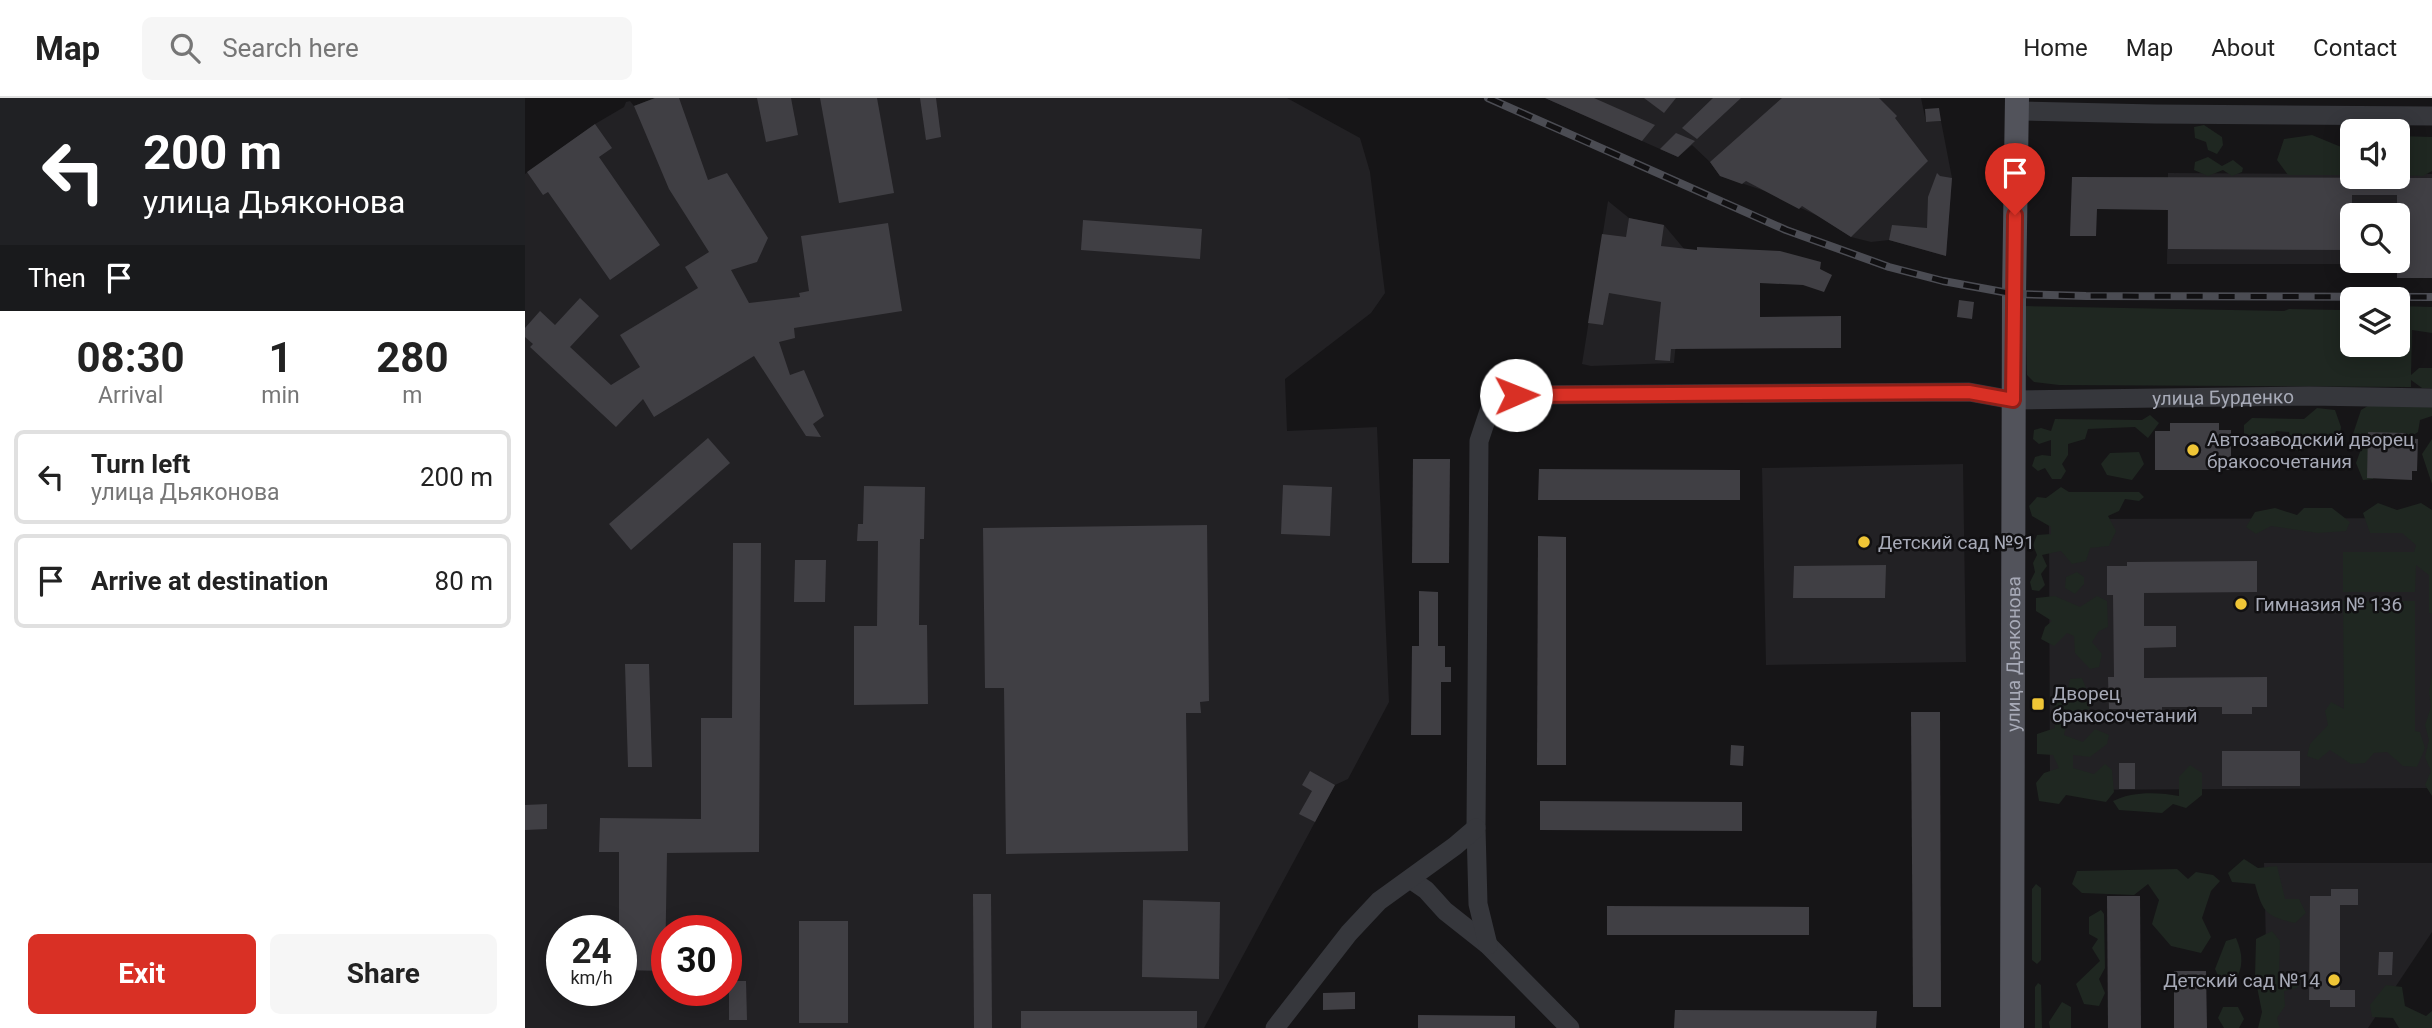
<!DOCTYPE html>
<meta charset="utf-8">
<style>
:root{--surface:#fff;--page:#f6f6f6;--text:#222;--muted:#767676;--line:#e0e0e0;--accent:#d93025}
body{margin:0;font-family:Roboto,sans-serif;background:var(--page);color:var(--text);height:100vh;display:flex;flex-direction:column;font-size:26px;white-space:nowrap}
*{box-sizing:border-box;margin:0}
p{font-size:23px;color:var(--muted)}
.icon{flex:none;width:38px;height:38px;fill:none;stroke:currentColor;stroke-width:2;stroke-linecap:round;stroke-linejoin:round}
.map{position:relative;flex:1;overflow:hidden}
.side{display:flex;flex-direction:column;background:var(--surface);width:525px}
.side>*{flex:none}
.top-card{background:#202124;color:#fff;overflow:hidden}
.tools{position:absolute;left:1815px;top:21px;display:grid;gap:14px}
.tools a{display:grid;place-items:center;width:70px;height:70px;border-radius:10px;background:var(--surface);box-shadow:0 4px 18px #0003;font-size:35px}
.speed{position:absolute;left:21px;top:817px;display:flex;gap:14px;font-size:35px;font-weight:700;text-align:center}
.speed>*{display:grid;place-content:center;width:91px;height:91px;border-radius:50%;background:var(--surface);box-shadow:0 4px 18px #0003;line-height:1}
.speed small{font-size:18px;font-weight:400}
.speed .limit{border:10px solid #d22;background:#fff;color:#111}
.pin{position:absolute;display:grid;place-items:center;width:60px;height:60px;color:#fff;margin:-72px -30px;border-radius:50% 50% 50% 0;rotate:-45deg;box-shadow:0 0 7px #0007}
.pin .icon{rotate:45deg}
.me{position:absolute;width:77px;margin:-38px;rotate:89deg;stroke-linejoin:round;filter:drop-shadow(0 0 5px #0008)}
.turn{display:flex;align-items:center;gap:24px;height:147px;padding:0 28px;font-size:32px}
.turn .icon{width:91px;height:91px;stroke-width:2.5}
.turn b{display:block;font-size:49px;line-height:60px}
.then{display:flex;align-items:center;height:66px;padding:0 28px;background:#0003;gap:14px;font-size:26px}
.eta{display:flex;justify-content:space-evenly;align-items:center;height:119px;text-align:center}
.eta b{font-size:42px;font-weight:700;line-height:49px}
.cta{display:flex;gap:14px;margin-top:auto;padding:14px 28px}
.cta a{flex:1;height:80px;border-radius:10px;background:var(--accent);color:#fff;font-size:28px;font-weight:700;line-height:80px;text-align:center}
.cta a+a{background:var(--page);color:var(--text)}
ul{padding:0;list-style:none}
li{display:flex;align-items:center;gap:21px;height:94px;margin:0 14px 10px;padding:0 14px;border:4px solid var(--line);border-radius:10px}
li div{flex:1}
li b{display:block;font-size:26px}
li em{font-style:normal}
header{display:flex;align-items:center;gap:42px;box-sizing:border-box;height:98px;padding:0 35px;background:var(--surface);border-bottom:2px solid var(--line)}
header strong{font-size:33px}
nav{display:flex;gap:38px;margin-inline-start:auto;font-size:24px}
.search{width:490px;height:63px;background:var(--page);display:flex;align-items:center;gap:18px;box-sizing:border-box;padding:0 24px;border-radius:10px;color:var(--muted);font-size:26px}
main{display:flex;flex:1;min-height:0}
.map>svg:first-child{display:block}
.built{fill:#222124;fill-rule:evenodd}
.green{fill:#1f2721}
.building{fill:#403f44}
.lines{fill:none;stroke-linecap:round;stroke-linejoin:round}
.minor{stroke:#36373c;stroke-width:19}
.major{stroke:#52535b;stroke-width:24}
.rail-casing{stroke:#4b4c53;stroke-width:8}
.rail{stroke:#111012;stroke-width:5;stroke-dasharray:16;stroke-linecap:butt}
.route-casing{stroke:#8d1f18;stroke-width:18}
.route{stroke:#d93025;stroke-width:12}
.poi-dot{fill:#efc536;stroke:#111012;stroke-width:2.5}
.labels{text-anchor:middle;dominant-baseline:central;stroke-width:5;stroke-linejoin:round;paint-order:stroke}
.street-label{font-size:19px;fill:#a7aab7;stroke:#111012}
.poi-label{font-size:19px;fill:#a7aab7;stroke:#111012;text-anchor:start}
</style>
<header>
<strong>Map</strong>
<div class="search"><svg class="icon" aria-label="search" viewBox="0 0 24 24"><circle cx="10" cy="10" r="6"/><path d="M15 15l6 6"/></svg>Search here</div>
<nav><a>Home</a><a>Map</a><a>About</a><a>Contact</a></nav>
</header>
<main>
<section class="side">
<div class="top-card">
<div class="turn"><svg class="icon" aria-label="left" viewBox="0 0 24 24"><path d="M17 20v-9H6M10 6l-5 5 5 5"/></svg><div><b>200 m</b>улица Дьяконова</div></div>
<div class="then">Then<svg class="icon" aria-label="arrive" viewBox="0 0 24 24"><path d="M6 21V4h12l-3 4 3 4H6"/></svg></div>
</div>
<div class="eta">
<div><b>08:30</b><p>Arrival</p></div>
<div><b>1</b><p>min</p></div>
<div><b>280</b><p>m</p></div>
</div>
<ul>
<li><svg class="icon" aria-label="left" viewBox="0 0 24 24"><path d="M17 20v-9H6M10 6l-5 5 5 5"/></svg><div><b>Turn left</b><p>улица Дьяконова</p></div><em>200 m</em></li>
<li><svg class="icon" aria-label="arrive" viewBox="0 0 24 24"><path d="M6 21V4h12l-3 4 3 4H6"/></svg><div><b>Arrive at destination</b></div><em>80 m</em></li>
</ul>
<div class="cta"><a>Exit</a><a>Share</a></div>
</section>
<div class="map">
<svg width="1907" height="930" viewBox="0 0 1907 930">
<rect width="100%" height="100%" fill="#161517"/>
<g class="built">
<path d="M130,0H762L835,40L845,74L860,195L846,215L760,281L762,333L852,329L864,604L823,681L810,687L679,930H0V76L70,26L99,9L101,4L105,3L109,8ZM37,833H96V892H37ZM142,833H201V892H142Z"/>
<polygon points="1020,0 1396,0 1401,24 1416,23 1427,80 1421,158 1364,142 1346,144 1326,139 1295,119 1240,93 1195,78 1185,64 1167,47 1153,59"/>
<path d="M1643,75L1827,76V79H1872L1873,76H1907V166H1642ZM1827,117H1872V163H1827Z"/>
<polygon points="1083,103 1104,120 1139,127 1160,152 1149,265 1066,268 1057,266"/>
<polygon points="1438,366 1441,564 1241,567 1237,370"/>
<polygon points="1907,420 1907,690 1525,692 1524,421"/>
<polygon points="1739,765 1907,765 1907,834 1843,930 1743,930"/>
</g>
<g class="green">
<polygon points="1679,27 1697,39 1698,47 1692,56 1683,52 1681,44 1670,40 1669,29"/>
<polygon points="1787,37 1821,51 1827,44 1827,74 1823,77 1763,77 1752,62 1759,41"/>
<polygon points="1873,38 1907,39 1907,73 1898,78 1873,77"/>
<polygon points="1683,59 1697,68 1708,62 1718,70 1717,74 1707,78 1698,72 1683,78 1669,72 1670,64"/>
<polygon points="1500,208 1759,213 1764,211 1816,212 1827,209 1827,247 1872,247 1873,208 1907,209 1907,235 1887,232 1886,277 1894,270 1907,270 1907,290 1897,290 1886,282 1886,289 1534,287 1509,284 1502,277"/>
<path d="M1853,302H1907V318L1895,322L1893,334C1874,345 1859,362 1848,381L1838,382L1831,365L1836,351L1827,339L1836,312Z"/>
<polygon points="1792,310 1810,312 1816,329 1814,346 1802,345 1797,336 1788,337 1782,349 1775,354 1767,349 1764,334 1751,333 1745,348 1726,345 1719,337 1719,327 1727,320 1779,321"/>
<polygon points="1625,317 1634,325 1623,340 1610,329 1563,331 1560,341 1543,346 1543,357 1537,366 1541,373 1536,381 1527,381 1520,370 1513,373 1507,368 1510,359 1517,357 1526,358 1526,342 1514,346 1508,341 1509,332 1516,330 1526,333 1530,321 1617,322"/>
<polygon points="1907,341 1907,386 1897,356"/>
<polygon points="1614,354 1619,366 1607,382 1582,377 1576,366 1585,355"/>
<polygon points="1536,389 1544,394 1614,394 1619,399 1614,403 1600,401 1594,413 1583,418 1591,433 1584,448 1565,450 1561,463 1547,466 1536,453 1517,457 1522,468 1516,476 1520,487 1514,493 1507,492 1505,484 1510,474 1508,465 1512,457 1508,447 1512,437 1526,436 1526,429 1507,418 1504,408 1512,399 1521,400"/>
<polygon points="1853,405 1872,412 1896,405 1907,412 1907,516 1904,515 1904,477 1891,467 1890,494 1818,494 1818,454 1889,454 1891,447 1877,435 1845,435 1838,415"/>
<polygon points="1750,410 1772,417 1779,410 1807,410 1825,424 1821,433 1793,435 1746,428 1731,436 1721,429 1730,414"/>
<polygon points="1552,474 1559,479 1559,486 1550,496 1540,490 1541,479"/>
<polygon points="1530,498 1555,509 1572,498 1582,503 1583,529 1574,533 1567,544 1577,556 1574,569 1565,571 1550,555 1549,538 1542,535 1529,548 1516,541 1520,529 1527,523 1511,513 1511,500"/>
<polygon points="1818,503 1890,503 1890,633 1895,634 1900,650 1892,669 1878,668 1862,654 1849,655 1840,665 1826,666 1805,652 1793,662 1782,658 1785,646 1803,627 1800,613 1806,604 1819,611"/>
<polygon points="1907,575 1907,698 1900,687 1906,673 1900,659 1904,642 1900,627 1906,609 1904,594"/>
<polygon points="1557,580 1567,605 1558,621 1542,621 1539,637 1558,644 1570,631 1584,637 1582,646 1565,659 1548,657 1548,670 1569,676 1580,666 1587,672 1589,694 1581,704 1541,697 1534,706 1514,703 1511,685 1519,675 1534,670 1528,657 1512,656 1512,636 1530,630 1528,610 1542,595 1545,581"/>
<path d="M1665,667L1677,675V697L1661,710L1648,706L1637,715L1594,712L1588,703C1607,693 1634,694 1654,698V679Z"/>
<path d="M1719,761L1733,770L1752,768L1760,801H1774L1781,815L1770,825C1741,818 1738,815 1730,786L1707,784L1703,775Z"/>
<polygon points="1652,771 1663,781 1671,774 1688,777 1695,783 1686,793 1677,820 1686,839 1676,855 1646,848 1627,826 1634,802 1623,786 1609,797 1557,795 1547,786 1552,773"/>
<polygon points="1511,786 1516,790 1516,862 1512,866 1507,862 1507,791"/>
<polygon points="1576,812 1579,816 1580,870 1574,881 1580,895 1574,908 1559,906 1551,886 1575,863 1567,850 1573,841 1564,836 1564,819"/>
<polygon points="1747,833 1755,843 1754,873 1769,875 1776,881 1772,890 1759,893 1760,908 1752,920 1755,930 1733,930 1737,914 1730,879 1731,841"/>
<path d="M1711,840C1718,856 1719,870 1709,884H1696L1690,871L1701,843Z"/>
<polygon points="1513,885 1516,887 1517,930 1510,930 1510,889"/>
<polygon points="1861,887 1877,889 1880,908 1901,918 1907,913 1907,930 1874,930 1868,920 1847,919 1845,907"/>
<polygon points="1537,904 1546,909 1546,930 1525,930 1524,924"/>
<polygon points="1698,909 1713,909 1719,921 1714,930 1699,930 1693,920"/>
</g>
<g class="building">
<polygon points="130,0 154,0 183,82 202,75 243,140 232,164 206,172 224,205 275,199 274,195 284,193 276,138 363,125 377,213 269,230 270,240 254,244 265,277 279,272 299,318 288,326 296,339 281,338 229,258 129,319 118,301 91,329 5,249 8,246 0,239 0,230 15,213 30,227 55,200 74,218 45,249 86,287 115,269 95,237 173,190 160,169 184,154 144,91 109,8"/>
<polygon points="232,0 266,0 273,37 241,44"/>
<polygon points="295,0 352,0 369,95 314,105"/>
<polygon points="395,0 411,0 416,39 401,42"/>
<polygon points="1020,0 1069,0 1130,27 1117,43"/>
<polygon points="1119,0 1151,0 1139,15"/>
<polygon points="1188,0 1216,0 1172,41 1157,30"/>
<polygon points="1257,0 1354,0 1372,18 1370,20 1403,63 1326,139 1277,108 1274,111 1221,83 1217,86 1195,78 1185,64"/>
<polygon points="1414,10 1416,23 1401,24 1400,11"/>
<polygon points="70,26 87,50 74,59 135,147 85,182 23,94 18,97 2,74"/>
<polygon points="1151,35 1170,43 1153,59 1135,51"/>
<polygon points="1412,75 1415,78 1427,80 1421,158 1364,142 1367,127 1402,130 1403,99"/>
<polygon points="1547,79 1907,80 1907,180 1872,180 1872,97 1827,97 1827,152 1643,151 1643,112 1572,111 1571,138 1545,138"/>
<polygon points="1104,120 1139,127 1136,148 1172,152 1172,149 1255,153 1296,164 1295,171 1307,177 1299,194 1278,187 1235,185 1235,219 1316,218 1316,250 1146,251 1145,263 1130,262 1136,204 1084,195 1078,227 1063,225 1077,136 1101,139"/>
<polygon points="558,122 677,131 675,161 556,152"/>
<polygon points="1434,202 1449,204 1447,221 1432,219"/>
<polygon points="1645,325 1694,325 1694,332 1706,332 1706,372 1630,372 1630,333 1645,333"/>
<polygon points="1843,334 1881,335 1880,340 1893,341 1892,373 1887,373 1887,382 1842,380"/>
<polygon points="183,340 205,365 106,452 84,426"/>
<polygon points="888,361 925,361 924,465 887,465"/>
<polygon points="1014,371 1215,372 1215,402 1013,402"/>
<polygon points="758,387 807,389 805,438 756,436"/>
<polygon points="339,388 400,389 399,441 395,441 394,527 402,527 403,606 329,607 329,528 352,528 353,443 332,443 333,426 338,426"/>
<polygon points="682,427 684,603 675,604 676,615 661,615 663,753 481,756 479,590 460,590 458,430"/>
<polygon points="1013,438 1041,439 1041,667 1012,667"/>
<polygon points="208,445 236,445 234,754 142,755 140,873 96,872 96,833 94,833 94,754 74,754 75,720 176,721 176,620 207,620"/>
<polygon points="270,462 301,462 300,504 269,504"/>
<polygon points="1732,463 1732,494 1619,495 1619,528 1651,528 1651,549 1619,550 1619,580 1742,579 1742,609 1727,609 1727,616 1697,616 1697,609 1637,609 1637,617 1604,617 1604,611 1584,611 1583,579 1589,579 1588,497 1582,497 1582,468 1602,468 1602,464"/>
<polygon points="1361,467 1360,500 1268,500 1269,468"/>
<polygon points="894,493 913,494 913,548 920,548 920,569 926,569 926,584 916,584 916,637 886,637 887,548 894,548"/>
<polygon points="100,566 124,566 127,669 103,669"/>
<polygon points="1386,614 1415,614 1416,909 1388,909"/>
<polygon points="1206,647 1219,648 1218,668 1205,667"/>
<rect x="1697" y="653" width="78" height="35"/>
<rect x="1594" y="665" width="16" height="26"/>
<polygon points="785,673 810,687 790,724 774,716 787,693 777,687"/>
<polygon points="1015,703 1217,704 1217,733 1015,732"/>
<polygon points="22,706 22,731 0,732 0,707"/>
<polygon points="1806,791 1833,791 1833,807 1815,807 1815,892 1830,892 1830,909 1805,909 1805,902 1784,902 1785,798 1806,798"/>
<polygon points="448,796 466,796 467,930 449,930"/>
<polygon points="1582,798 1615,798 1616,930 1583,930"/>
<polygon points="618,802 695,804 694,881 617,879"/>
<polygon points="1082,808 1284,809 1284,837 1082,837"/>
<rect x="274" y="823" width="49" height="102"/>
<polygon points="1854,854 1868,854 1867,877 1853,877"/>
<polygon points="1649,873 1681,873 1682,930 1649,930"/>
<polygon points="204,883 221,883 222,922 204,922"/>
<polygon points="830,894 830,911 798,912 798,895"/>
<polygon points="1150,912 1352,913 1351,930 1149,930"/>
<rect x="496" y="913" width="176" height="17"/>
<polygon points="893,917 990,918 990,930 893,930"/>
</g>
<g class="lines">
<g class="minor">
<polyline points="1492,13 1630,16 1907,18"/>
<polyline points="885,781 901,792 920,813 963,847 1045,930"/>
<path id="s1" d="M963,847L953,806L951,730L954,343L964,313L991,297L1444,294L1488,302L1784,298L1907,300"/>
<polyline points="750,930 824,835 854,803 930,748 951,730"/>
</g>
<path class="major" id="s2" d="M1487,930L1489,196L1492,0"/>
<defs>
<polyline id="rail" points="963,0 1261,132 1364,169 1418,183 1489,196 1561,198 1907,199"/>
</defs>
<use href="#rail" class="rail-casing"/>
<use href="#rail" class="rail"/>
</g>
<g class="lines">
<defs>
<polyline id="route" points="991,297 1444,294 1488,302 1490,117"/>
</defs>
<use href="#route" class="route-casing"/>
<use href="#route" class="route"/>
</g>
<g class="poi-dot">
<circle cx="1668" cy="352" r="7"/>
<circle cx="1339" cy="444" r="7"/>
<circle cx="1716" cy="506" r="7"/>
<rect x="1506" y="599" width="14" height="14" rx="3.5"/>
<circle cx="1809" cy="882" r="7"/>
</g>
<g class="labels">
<g class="street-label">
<text stroke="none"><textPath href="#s1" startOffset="1276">улица Бурденко</textPath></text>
<text stroke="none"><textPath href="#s2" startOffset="374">улица Дьяконова</textPath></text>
</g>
<g class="poi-label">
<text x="1682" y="341">Автозаводский дворец<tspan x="1682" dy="22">бракосочетания</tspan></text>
<text x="1353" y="444">Детский сад №91</text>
<text x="1730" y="506">Гимназия № 136</text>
<text x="1527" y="595">Дворец<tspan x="1527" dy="22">бракосочетаний</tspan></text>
<text x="1795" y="882" text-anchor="end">Детский сад №14</text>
</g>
</g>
</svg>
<div class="tools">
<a><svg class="icon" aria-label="sound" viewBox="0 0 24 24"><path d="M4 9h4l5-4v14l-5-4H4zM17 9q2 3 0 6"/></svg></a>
<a><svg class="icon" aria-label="search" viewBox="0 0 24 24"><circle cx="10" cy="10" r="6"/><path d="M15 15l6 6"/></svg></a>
<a><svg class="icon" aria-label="layers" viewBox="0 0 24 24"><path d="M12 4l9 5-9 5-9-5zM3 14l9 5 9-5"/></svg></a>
</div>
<div class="speed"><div>24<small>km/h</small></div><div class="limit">30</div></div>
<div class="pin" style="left:1490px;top:117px;background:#d93025"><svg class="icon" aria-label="arrive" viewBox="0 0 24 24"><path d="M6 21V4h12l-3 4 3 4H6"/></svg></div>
<svg class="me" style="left:991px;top:297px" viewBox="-20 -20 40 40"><circle r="19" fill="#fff"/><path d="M0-13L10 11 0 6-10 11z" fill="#d93025"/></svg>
</div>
</main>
